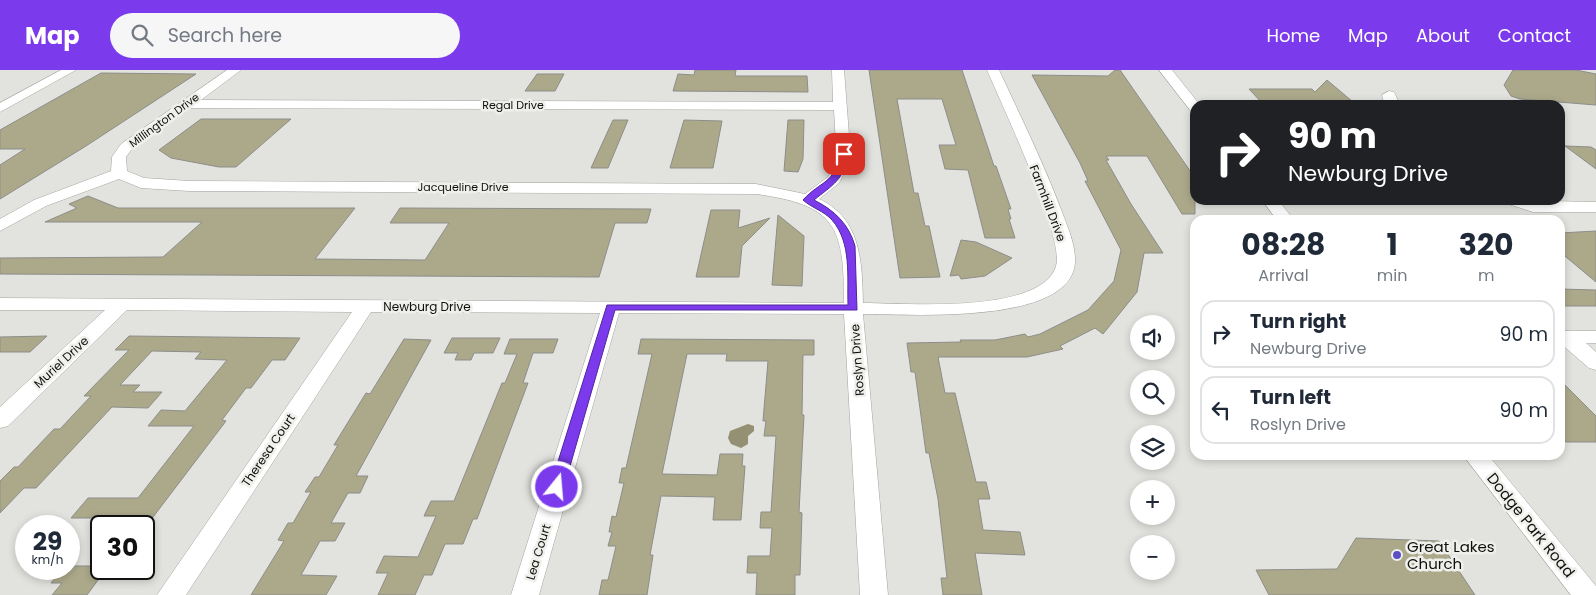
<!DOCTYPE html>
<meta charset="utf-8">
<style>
:root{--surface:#fff;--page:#f6f6f7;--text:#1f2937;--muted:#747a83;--line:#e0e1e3;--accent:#7c3aed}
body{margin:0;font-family:Poppins,sans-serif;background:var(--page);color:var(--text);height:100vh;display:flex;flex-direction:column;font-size:19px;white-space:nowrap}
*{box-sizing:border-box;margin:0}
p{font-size:16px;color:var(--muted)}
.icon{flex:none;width:28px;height:28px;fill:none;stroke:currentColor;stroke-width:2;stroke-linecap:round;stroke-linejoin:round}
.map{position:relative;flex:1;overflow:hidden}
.drawer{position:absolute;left:1190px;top:145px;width:375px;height:245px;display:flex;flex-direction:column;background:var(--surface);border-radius:15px;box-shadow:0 2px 8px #0003}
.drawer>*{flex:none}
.hud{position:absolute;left:1190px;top:30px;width:375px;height:105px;border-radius:15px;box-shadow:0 2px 8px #0003;background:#202124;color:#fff;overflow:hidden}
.controls{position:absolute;left:1130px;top:245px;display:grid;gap:10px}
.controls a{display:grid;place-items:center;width:45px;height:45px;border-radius:50%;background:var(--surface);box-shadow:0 2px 8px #0003;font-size:25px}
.speed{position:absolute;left:15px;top:445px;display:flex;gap:10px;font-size:25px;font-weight:700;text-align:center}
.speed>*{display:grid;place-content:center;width:65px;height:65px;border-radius:50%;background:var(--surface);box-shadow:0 2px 8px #0003;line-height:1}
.speed small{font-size:12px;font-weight:400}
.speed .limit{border:2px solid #111;border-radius:8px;background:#fff;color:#111}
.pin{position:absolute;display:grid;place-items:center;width:42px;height:42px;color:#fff;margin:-21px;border-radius:10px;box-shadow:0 2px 8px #0006}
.me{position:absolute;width:55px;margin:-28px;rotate:17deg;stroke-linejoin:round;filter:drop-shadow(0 0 4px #0008)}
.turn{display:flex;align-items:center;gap:18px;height:105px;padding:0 15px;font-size:22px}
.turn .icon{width:65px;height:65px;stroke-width:2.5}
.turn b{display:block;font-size:35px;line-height:42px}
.eta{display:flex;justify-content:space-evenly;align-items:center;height:85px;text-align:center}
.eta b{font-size:30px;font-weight:700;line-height:35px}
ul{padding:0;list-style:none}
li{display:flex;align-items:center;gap:15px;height:68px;margin:0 10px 8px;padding:0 5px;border:2px solid var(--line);border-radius:15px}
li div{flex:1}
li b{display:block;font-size:19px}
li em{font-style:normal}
header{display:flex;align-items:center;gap:30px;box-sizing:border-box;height:70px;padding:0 25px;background:var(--accent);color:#fff}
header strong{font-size:24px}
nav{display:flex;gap:28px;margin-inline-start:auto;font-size:18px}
.search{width:350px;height:45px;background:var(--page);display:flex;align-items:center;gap:12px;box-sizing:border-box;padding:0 18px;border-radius:28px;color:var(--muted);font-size:19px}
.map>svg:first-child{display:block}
.water{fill:#939073}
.building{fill:#aca98b;stroke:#8d8d8a}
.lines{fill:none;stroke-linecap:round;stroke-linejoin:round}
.minor-casing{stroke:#a4a4a0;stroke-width:1}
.minor{fill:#fff;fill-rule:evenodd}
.route{fill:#7c3aed;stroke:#51269a}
.poi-dot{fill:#5c4ec6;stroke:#efefeb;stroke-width:2}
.labels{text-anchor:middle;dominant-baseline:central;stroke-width:5;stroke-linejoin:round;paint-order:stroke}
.far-street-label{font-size:11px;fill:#0f0f0d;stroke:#efefeb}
.street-label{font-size:12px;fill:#0f0f0d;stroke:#efefeb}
.near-street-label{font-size:15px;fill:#0f0f0d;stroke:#efefeb}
.near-poi-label{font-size:15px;fill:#0f0f0d;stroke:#efefeb;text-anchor:start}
</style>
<header>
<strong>Map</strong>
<div class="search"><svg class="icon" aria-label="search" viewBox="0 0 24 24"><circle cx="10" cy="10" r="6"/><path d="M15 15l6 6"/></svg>Search here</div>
<nav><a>Home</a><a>Map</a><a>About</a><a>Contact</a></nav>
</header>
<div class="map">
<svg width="1596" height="525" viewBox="0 0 1596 525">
<rect width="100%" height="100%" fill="#e2e2de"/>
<polygon class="water" points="748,354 754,356 754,361 748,366 748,374 741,378 731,374 728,368 730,361"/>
<g class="building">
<polygon points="695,0 736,0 735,6 807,6 808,22 673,21 678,4 694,5"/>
<polygon points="869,0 962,0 994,96 996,96 1011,139 1008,139 1011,149 1009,149 1015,168 985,168 968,100 945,99 939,75 956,75 942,29 897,29 914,123 918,123 925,156 929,156 940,207 900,208"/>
<polygon points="1115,0 1120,0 1195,108 1195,144 1182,144 1147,86 1106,86 1109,90 1106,90 1131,134 1163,183 1144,183 1137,222 1103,264 1095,258 1060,276 1063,279 1027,287 938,287 945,323 955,323 976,412 986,412 990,429 978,429 983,460 1020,462 1025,485 975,483 982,525 943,525 941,508 947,508 938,429 929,383 926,383 915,302 911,302 907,273 961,272 960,270 995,270 1025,264 1028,267 1040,264 1088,240 1114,211 1121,180 1085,111 1088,111 1080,93 1032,5 1108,6"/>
<polygon points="1513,0 1576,0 1596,4 1596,35 1520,29 1511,26 1504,15"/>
<polygon points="101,3 196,4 86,76 0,129 0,95 25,79 0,79 0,60"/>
<polygon points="537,4 564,4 555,21 525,21"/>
<polygon points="1327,10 1353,32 1327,32 1331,35 1264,35 1249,19 1312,19 1315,22"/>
<polygon points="201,49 291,49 236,97 219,97 171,88 159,80"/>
<polygon points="613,50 628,50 608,98 591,98"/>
<polygon points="684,50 722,51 713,98 670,98"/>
<polygon points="788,50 804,50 803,89 798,102 784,101"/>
<polygon points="1565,76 1591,77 1596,80 1596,99"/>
<polygon points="88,126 118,138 355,138 315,189 425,190 449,153 390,153 400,138 651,139 647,153 615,153 599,207 0,204 0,188 163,187 202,152 45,152 77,138 69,134"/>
<polygon points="711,140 740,140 738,158 770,148 742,176 739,207 696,207"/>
<polygon points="778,145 804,166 802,216 772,215"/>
<polygon points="1596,161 1596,212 1560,182 1560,163"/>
<polygon points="961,170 976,172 1012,188 985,206 961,209 959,205 950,206"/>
<polygon points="1560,219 1596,220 1596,236 1560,236"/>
<polygon points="47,266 30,282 0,282 0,267"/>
<polygon points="129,266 300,268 285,290 272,290 251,318 246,318 222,350 226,351 144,459 144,451 140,456 117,456 124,448 71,448 88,428 138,428 194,356 148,356 161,340 185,341 227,290 195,289 201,282 152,281 120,315 140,315 133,322 162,322 148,338 112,337 36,418 24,418 0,443 0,411 14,397 18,397 54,359 60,359 91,326 84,326 129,280 115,280"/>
<polygon points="452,268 500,268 493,283 474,283 471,290 455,290 458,283 444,283"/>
<polygon points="404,269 431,270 356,406 368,406 360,423 348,423 331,453 345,453 335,471 320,471 301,505 337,506 326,525 251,525 284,471 278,470 288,453 293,453 311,422 305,422 315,407 319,407 338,375 334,375 366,323 370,324"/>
<polygon points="510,269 558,269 553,283 533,283 523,313 528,313 477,449 473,449 463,474 445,474 432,505 424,505 415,525 378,525 388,503 376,503 384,486 418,487 436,446 424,446 431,431 454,431 502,313 505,313 517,284 504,284"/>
<polygon points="641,269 814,270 814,285 803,285 802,345 804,345 799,442 802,443 800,505 795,505 795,525 756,525 757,503 747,503 748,486 770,486 772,458 760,458 761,442 771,442 776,366 764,366 766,351 763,351 768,291 726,291 727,284 687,284 662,404 717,405 720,384 743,384 742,396 745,396 741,450 713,450 715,427 661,426 650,485 653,485 647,525 599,525 602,510 608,510 616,476 608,476 612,462 609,462 612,446 616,447 624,413 619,413 622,398 626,398 652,284 638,284"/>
<polygon points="1560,310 1596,346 1596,372 1566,372 1560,365"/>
<polygon points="1356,468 1439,471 1475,525 1269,525 1256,500 1337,499"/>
<polygon points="69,496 101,496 101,506 87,525 52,525 62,513 51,513 62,499 69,499"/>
</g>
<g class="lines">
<defs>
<g id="minor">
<polygon points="61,0 76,0 0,42 0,33"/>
<path d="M227,0H241L201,30L833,32L832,0H844L851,91L839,113L819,129C861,148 862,192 863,233C904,233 1041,245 1056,196C1065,168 1001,33 987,0H999C1021,47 1044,94 1062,142C1068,158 1076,176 1075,193C1070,256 906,244 863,244L888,525H860L844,244L619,243L539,525H511L600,243L371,242L186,525H157L352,242L127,240L8,356L0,358V337L105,240H0V228L844,233C844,156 836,135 756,124L189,121L141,118L119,109L46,136L0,161V149L34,130L111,101L112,87L121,74ZM190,38L834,40L837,91L828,107L805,124L756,114L189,111L144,108L127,101L126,87L131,80Z"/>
<polygon points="1159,0 1172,0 1200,35 1195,35 1195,41 1190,40"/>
<polygon points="1389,21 1394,22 1400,35 1384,34 1382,25"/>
<polygon points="1262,130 1278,130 1294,150 1277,150"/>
<polygon points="1503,130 1596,132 1596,142 1533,142 1505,133"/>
<polygon points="1560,261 1596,261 1596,273 1586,273 1596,282 1596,300 1589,298 1560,273"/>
<polygon points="1463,385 1488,385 1596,516 1596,525 1571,525"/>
</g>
</defs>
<use href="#minor" class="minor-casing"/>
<use href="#minor" class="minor"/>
</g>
<path class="route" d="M844,81L849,84C844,109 833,115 814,130C834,140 849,154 855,176L857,240H615L564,417L562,421H552L550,417L607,235H848C847,207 852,173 832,150C824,141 812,138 803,130C821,110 834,115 840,84Z"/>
<circle class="poi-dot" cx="1397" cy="485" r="5"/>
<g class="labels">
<g class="far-street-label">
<text x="513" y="35">Regal Drive</text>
<text transform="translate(164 50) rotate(-36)">Millington Drive</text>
<text x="463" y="117">Jacqueline Drive</text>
</g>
<g class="street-label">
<text transform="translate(1048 133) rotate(69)">Farmhill Drive</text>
<text x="427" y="236">Newburg Drive</text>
<text transform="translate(857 290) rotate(-94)">Roslyn Drive</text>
<text transform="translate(61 292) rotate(-43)">Muriel Drive</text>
<text transform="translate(268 380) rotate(-56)">Theresa Court</text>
<text transform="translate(538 482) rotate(-73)">Lea Court</text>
</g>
<g class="near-street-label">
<text transform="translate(1531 455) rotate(51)">Dodge Park Road</text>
</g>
<g class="near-poi-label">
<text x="1407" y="476">Great Lakes<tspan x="1407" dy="17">Church</tspan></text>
</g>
</g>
</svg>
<div class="controls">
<a><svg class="icon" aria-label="sound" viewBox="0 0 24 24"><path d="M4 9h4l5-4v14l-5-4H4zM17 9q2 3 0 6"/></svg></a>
<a><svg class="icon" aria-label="search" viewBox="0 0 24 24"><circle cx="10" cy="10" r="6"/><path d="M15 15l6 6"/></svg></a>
<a><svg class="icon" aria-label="layers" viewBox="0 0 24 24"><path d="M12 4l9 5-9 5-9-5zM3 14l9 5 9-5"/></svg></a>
<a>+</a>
<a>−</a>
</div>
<div class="speed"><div>29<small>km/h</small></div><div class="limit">30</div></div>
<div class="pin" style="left:844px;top:84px;background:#d93025"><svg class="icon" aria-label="arrive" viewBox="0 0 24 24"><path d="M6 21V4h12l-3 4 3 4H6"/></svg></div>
<svg class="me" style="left:557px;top:417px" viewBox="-20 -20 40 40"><circle r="17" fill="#7c3aed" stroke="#fff" stroke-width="3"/><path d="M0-11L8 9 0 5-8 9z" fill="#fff"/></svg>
<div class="hud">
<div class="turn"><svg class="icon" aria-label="right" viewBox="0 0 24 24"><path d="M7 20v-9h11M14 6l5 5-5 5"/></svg><div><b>90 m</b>Newburg Drive</div></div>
</div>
<section class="drawer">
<div class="eta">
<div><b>08:28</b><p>Arrival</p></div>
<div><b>1</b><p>min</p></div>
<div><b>320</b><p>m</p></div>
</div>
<ul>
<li><svg class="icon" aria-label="right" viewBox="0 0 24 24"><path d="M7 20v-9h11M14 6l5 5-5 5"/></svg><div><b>Turn right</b><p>Newburg Drive</p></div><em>90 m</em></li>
<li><svg class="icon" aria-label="left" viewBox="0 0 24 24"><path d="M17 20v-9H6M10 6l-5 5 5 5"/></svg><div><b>Turn left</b><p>Roslyn Drive</p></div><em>90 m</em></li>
</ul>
</section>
</div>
